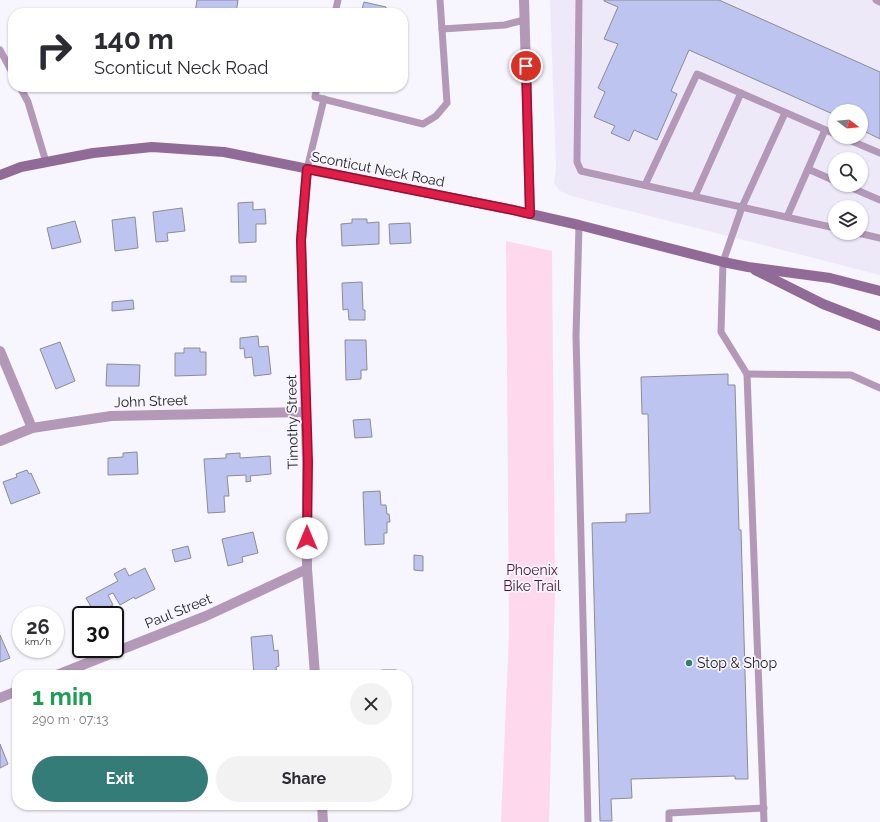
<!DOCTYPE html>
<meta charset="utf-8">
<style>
:root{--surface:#fff;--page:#f2f2f3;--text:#2b2b33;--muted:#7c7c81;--accent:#337c77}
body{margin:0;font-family:Raleway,sans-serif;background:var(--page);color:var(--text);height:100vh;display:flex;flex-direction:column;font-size:15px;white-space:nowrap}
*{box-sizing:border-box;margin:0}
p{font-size:13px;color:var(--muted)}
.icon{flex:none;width:22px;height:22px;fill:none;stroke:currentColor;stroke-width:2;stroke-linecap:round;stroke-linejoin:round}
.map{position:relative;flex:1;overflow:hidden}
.side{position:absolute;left:12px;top:670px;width:400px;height:140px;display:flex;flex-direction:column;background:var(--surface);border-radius:16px;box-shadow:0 1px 3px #0004}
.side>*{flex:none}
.top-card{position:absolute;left:8px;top:8px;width:400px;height:84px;border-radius:16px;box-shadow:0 1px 3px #0004;background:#fff;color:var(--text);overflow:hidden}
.needle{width:26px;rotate:106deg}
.buttons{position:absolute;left:828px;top:104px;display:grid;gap:8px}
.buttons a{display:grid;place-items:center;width:40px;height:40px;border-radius:50%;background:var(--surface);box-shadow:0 1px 3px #0004;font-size:20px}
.speed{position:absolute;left:12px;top:606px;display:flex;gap:8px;font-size:20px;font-weight:700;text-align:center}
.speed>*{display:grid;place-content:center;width:52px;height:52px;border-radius:50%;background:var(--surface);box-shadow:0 1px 3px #0004;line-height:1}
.speed small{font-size:10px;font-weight:400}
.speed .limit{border:2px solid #111;border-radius:6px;background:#fff;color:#111}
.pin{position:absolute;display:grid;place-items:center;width:34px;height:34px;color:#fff;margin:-17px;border:2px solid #fff;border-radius:50%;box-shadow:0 1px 4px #0007}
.me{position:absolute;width:44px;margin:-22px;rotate:0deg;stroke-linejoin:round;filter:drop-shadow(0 0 3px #0008)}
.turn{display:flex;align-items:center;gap:14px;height:84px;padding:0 20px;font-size:18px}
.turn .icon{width:52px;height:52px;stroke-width:2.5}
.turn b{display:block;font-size:28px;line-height:34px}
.round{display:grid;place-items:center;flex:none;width:42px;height:42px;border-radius:21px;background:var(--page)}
.head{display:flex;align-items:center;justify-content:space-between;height:68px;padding:0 20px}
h1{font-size:24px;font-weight:700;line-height:30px;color:#1e9e55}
.button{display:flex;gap:8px;margin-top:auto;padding:8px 20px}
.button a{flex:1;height:46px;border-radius:24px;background:var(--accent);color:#fff;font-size:16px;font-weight:700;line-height:46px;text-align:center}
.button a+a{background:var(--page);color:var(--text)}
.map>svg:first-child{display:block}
.built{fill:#eee9f9;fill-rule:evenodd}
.green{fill:#fed9ed}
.building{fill:#bdc4f0;stroke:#8b8c94}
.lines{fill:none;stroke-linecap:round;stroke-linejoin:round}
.service{stroke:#b398b8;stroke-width:7}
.minor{stroke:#b398b8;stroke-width:10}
.tertiary{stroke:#b398b8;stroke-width:10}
.secondary{stroke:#926a98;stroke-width:10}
.route-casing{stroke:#92132f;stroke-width:10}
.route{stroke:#e11d48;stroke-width:7}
.poi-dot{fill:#337c77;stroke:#f7f5fd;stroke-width:1.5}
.labels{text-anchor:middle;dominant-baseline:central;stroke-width:3.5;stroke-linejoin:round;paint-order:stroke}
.street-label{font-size:14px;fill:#1f1e21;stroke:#f7f5fd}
.park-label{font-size:14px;fill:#491437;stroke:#f7f5fd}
.poi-label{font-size:14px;fill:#1f1e21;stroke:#f7f5fd;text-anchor:start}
</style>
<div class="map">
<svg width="880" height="822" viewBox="0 0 880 822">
<rect width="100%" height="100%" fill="#f7f5fd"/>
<path class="built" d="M550,0H880V275L571,196L560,191L554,183L556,168ZM835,111H861V137H835ZM835,159H861V185H835ZM835,207H861V233H835Z"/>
<polygon class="green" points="506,241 552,251 555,592 549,822 501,822 509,634"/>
<g class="building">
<polygon points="197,0 238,0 236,13 195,13"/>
<polygon points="604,0 719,0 880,72 880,139 866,132 867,130 861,127 861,111 835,111 835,115 689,50 671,91 677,94 657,140 634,130 629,141 611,133 615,126 594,117 605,92 598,88 618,44 604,39 618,7 604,1"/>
<polygon points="364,2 386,7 385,13 361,13"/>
<polygon points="253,202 253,210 265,209 266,224 256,224 256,242 239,243 238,203"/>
<polygon points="182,208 185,231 167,233 168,241 156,242 153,212"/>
<polygon points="135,217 138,248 115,251 112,220"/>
<polygon points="352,219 367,219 367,223 379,222 379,244 342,246 341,224 352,223"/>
<polygon points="75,221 81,242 52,249 47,228"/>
<polygon points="410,223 411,243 390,244 389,224"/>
<rect x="231" y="276" width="15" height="6"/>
<polygon points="362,282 363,310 365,310 365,320 349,320 348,309 343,310 342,283"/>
<polygon points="133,300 134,309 112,311 112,302"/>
<polygon points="258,336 259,347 268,346 271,374 254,376 252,357 245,358 244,348 240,349 240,338"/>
<polygon points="345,340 366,340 367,370 361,370 361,379 346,380"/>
<polygon points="60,342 75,381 56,389 40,349"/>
<polygon points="184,348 200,348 200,352 206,352 206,375 175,376 175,353 184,353"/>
<polygon points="107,364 140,365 139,386 106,386"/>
<polygon points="728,374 728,385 735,385 739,530 741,530 748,779 735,779 735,776 631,779 632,798 611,799 612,821 600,821 592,523 626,522 626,514 650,513 648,414 642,414 641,377"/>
<polygon points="370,419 372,437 355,438 353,420"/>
<polygon points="137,452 138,474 108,475 108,458 123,457 123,453"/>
<polygon points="240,453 240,458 270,456 271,474 250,476 251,481 246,482 246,475 227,476 229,496 224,496 225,512 208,513 204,459 226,458 226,454"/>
<polygon points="27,470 29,474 31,473 40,493 11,504 3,482 17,477 16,474"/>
<polygon points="380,491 381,505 386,505 387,514 389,514 390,522 387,522 387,533 384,533 384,544 365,545 363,492"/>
<polygon points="253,532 258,553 242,557 243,562 228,566 222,539"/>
<polygon points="188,546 191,558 175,562 172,550"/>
<polygon points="414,555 423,556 423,571 414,570"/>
<polygon points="125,568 129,576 145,568 155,589 135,599 134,597 120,605 113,593 108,595 113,605 95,614 86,598 118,581 114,574"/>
<polygon points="55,622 62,636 55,639"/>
<polygon points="0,635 10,658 0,662"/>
<polygon points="272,635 274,651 278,650 279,666 276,667 277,675 254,675 251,637"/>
<rect x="382" y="670" width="14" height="5"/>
<polygon points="0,744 8,764 0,768"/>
</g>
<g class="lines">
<g class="service">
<polyline points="579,0 577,162 581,171 835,228"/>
<polyline points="876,0 880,2"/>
<polyline points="335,13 338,0"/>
<polyline points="442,29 505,25 524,20"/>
<polyline points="0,50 13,74"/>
<polyline points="20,87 28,102 46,162"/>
<polyline points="317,87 315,97 423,124 436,116 447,103 440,0"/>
<polyline points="842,137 880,153"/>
<polyline points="307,169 324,99"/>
<polyline points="808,169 835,181"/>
<polyline points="645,185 697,74 835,134"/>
<polyline points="845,185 880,200"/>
<polyline points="695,196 741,93"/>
<polyline points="787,217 825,130"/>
<polyline points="579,225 576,336 588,822"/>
<polyline points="858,233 880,238"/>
<polyline points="747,374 851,375 880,388"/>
<polyline points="669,822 669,813 764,808"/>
<polyline points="764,822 747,374 721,332 723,262 742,207 785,113"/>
</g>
<g class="minor">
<polyline points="307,169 301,240 307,462 307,569 315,675"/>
<polyline points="0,351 32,428"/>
<polyline points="0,441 32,428 111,416 306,412"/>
<polyline points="57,675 206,616 307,569"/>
<polyline points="0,698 17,691"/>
<polyline points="322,805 323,822"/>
</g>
<polyline class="tertiary" points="524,0 530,214"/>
<g class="secondary">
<polyline points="0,175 21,167 93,153 152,147 224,152 513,210 579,225 723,262 748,267 830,278 880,291"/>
<polyline points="755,270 823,304 880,326"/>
</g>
</g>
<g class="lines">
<defs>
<polyline id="route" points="307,538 308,462 301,240 307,169 513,210 530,214 526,66"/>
</defs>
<use href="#route" class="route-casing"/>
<use href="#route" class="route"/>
</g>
<circle class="poi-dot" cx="689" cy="663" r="4"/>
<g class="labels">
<g class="street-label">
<text transform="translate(378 169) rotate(11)">Sconticut Neck Road</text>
<text transform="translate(151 401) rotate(-2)">John Street</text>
<text transform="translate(292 422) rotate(-91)">Timothy Street</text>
<text transform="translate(178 611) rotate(-22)">Paul Street</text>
</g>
<g class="park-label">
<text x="532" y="570">Phoenix<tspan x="532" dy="16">Bike Trail</tspan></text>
</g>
<g class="poi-label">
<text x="697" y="663">Stop &amp; Shop</text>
</g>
</g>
</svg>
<div class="buttons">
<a><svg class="needle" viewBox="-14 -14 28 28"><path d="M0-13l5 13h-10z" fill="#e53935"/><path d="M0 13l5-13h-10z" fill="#7c7c81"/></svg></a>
<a><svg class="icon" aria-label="search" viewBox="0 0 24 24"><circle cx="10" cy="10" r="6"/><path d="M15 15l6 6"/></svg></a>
<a><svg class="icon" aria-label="layers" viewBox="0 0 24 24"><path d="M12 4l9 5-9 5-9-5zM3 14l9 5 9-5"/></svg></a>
</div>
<div class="speed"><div>26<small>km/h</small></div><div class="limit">30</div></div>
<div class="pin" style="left:526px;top:66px;background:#d93025"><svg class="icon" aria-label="arrive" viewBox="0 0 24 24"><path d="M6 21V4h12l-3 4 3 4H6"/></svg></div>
<svg class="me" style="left:307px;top:538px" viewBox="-20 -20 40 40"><circle r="19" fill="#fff"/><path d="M0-13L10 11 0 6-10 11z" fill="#e11d48"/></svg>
<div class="top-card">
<div class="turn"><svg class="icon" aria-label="right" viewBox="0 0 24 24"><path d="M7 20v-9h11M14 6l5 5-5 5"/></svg><div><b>140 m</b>Sconticut Neck Road</div></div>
</div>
<section class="side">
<div class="head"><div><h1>1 min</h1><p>290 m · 07:13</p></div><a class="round"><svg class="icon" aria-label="close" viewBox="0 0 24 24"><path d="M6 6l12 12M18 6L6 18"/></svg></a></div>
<div class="button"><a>Exit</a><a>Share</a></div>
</section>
</div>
